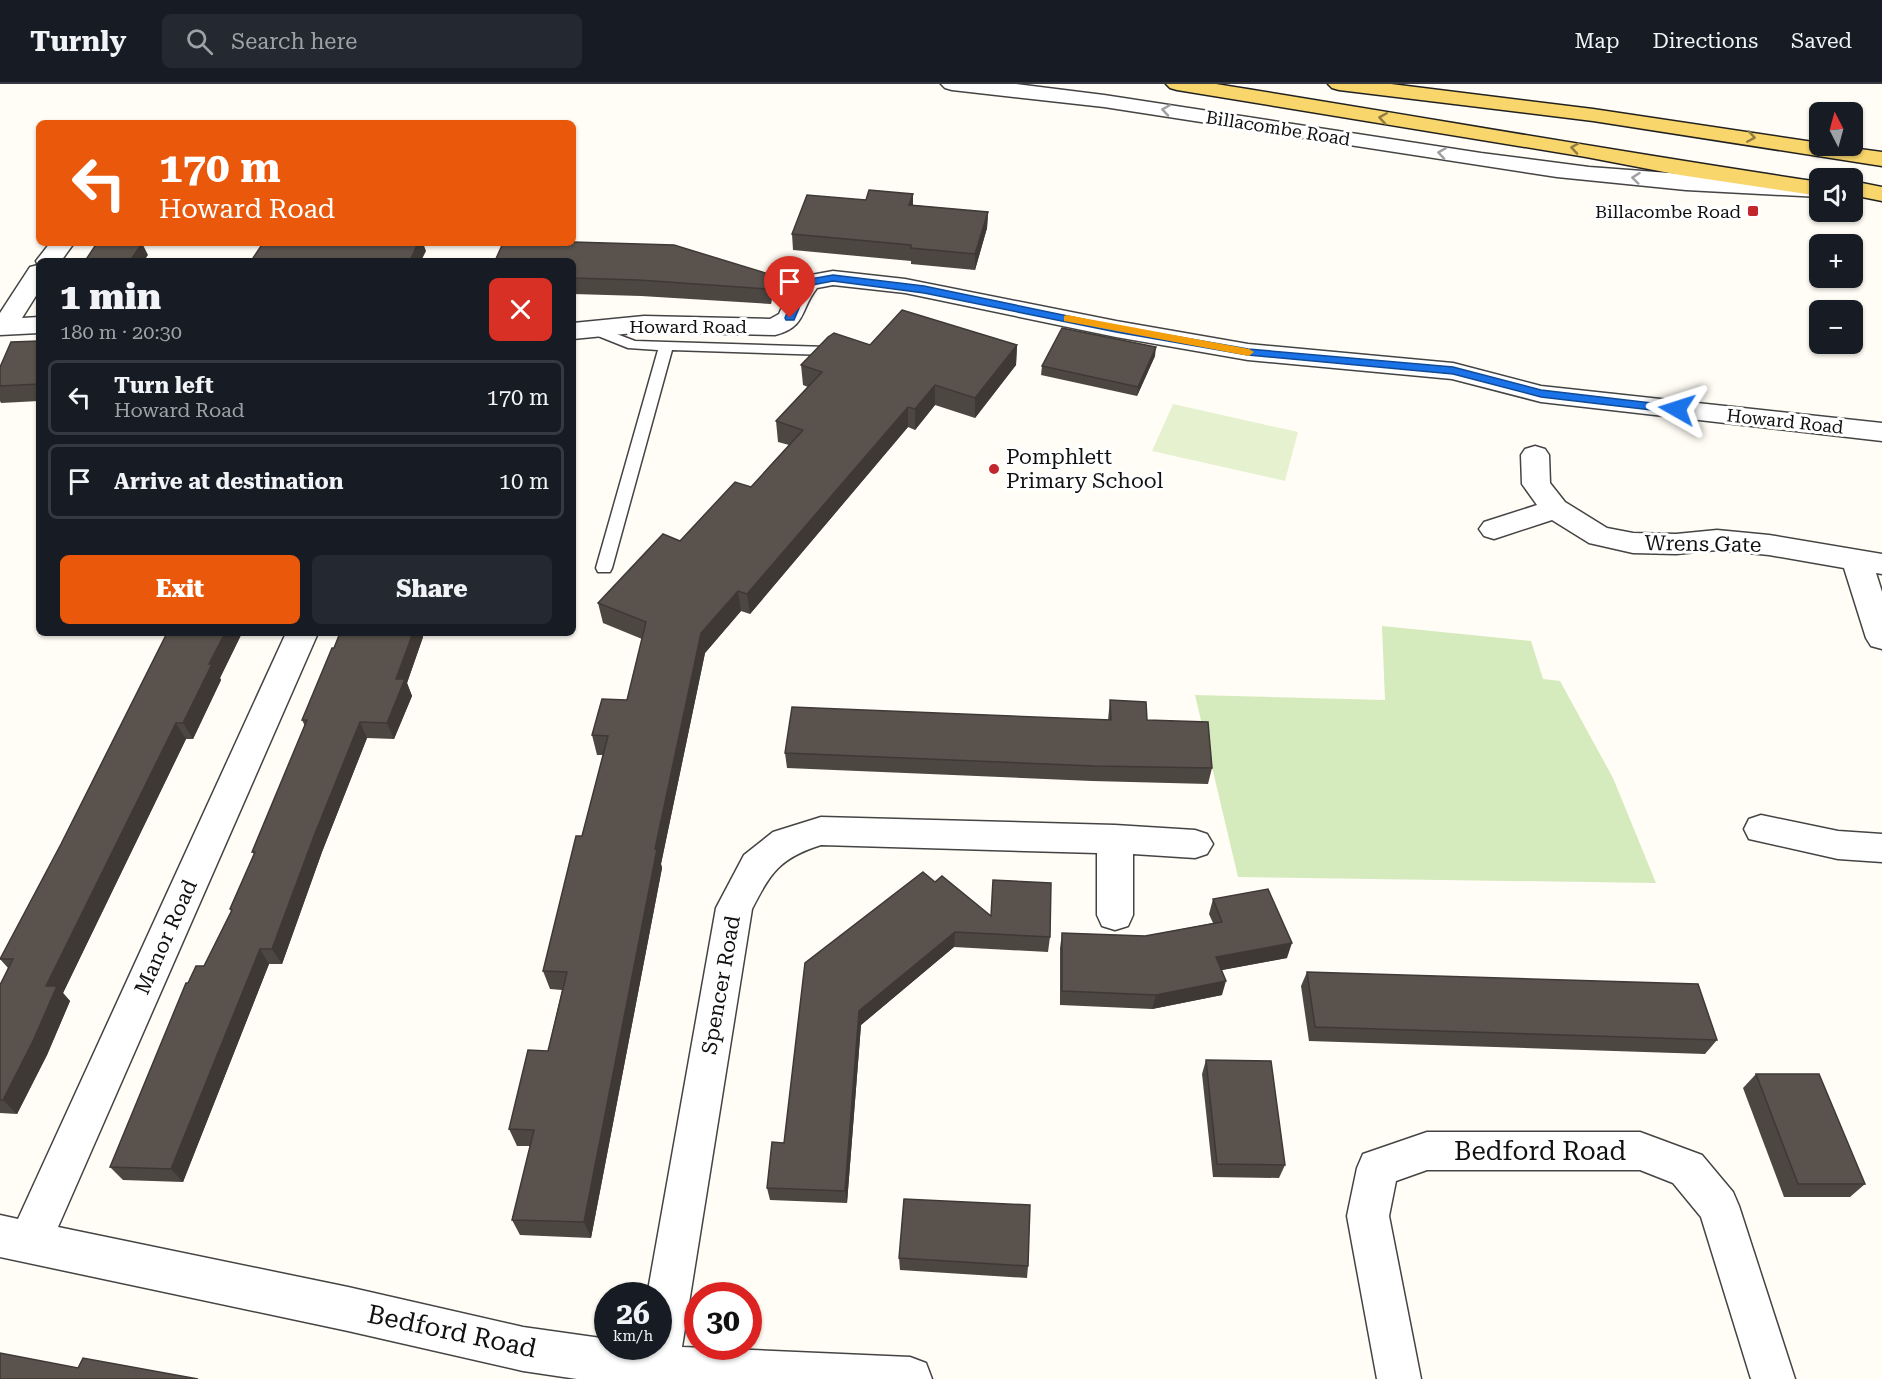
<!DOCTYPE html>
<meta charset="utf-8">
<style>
:root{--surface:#171b24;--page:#242831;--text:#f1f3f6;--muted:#9ea1a6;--line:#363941;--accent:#ea580c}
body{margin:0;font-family:"Roboto Serif",serif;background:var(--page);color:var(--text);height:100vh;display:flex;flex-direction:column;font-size:22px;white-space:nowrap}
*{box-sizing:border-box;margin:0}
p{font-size:20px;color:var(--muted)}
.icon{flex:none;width:33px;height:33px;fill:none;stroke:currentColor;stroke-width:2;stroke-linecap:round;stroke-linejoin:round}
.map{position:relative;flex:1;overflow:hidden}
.side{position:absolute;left:36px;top:174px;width:540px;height:378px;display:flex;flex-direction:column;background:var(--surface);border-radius:9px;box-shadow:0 2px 4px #0004}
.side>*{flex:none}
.top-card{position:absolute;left:36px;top:36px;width:540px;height:126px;border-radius:9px;box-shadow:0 2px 4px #0004;background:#ea580c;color:#fff;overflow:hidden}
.needle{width:39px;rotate:354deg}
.controls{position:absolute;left:1809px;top:18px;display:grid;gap:12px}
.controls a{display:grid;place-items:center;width:54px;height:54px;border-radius:9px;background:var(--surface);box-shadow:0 2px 4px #0004;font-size:30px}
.speed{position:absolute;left:594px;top:1198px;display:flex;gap:12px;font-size:30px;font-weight:700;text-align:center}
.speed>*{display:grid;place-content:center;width:78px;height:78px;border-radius:50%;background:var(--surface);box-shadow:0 2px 4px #0004;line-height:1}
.speed small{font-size:15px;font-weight:400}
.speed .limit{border:9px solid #d22;background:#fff;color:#111}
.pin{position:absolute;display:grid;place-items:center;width:51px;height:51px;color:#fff;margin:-62px -26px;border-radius:50% 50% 50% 0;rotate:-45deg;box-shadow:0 0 6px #0007}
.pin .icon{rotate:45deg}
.me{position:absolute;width:66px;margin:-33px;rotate:276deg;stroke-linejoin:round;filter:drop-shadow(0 0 4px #0008)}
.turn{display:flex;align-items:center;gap:21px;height:126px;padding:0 24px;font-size:27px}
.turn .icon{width:78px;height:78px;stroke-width:2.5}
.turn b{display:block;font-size:42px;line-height:51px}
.round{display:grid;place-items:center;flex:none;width:63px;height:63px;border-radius:9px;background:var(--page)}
.overview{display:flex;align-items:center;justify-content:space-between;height:102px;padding:0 24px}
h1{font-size:36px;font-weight:800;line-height:45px}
.primary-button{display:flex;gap:12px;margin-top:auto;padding:12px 24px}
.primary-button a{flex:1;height:69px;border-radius:9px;background:var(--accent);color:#fff;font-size:24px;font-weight:800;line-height:69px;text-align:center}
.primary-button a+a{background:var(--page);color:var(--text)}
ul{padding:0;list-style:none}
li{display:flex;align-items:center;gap:18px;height:75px;margin:0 12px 9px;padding:0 12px;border:3px solid var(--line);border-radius:9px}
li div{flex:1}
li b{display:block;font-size:22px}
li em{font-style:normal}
header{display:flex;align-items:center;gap:36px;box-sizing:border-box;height:84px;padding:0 30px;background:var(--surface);border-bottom:2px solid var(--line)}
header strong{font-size:28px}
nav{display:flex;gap:33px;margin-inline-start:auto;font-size:21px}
.search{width:420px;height:54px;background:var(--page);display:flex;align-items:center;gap:15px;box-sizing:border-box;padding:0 21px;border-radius:9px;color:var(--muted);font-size:22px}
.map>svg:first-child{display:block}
.green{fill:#d5ebbd}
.pitch{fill:#e6f2cf}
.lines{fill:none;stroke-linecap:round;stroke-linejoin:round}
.lane-casing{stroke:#444;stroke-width:3}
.street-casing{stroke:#444;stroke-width:3}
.primary-casing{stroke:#222;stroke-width:3}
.lane{fill:#fff;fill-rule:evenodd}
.street{fill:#fff;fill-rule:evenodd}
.primary{fill:#f9d66b;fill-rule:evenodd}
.wall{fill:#4d4742}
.shaded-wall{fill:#3f3936}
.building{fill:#5a524d;stroke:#3f3936;stroke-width:1.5}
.oneway{stroke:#a0a0a0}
.oneway2{stroke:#917d42}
.route{fill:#1a73e8;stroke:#114b97;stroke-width:1.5}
.slow{fill:#f59e0b}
.poi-dot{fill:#c4262e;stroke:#fff;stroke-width:2}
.labels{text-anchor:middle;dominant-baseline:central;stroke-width:6;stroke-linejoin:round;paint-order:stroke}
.far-street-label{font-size:18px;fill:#111;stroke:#fff}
.far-poi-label{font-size:18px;fill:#111;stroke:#fff;text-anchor:end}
.poi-label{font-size:21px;fill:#111;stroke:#fff;text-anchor:start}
.street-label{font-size:21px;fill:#111;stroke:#fff}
.near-street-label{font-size:26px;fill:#111;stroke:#fff}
</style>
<header>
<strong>Turnly</strong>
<div class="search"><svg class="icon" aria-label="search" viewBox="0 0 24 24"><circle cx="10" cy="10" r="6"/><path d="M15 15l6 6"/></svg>Search here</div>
<nav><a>Map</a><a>Directions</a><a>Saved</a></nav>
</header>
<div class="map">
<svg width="1882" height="1295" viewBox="0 0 1882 1295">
<rect width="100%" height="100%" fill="#fffdf5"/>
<polygon class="green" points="1382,542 1531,557 1543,595 1560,597 1613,694 1656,799 1238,793 1195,611 1385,616"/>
<polygon class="pitch" points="1173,320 1298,348 1285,397 1152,367"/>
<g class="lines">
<defs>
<polygon id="lane" points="593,241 635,257 828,263 835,267 828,271 672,266 612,484 610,488 598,488 596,484 658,266 628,264 588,248 586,245 588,242"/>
<g id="street">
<polygon points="941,0 1016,0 1104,11 1481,69 1589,83 1815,100 1820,101 1820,113 1686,106 1557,93 1104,23 952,6 945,4"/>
<polygon points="50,159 74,159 61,177 39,177 39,207 22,234 39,233 39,249 0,251 0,229 30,183 38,181 36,177"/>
<path d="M833,187L905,195L1116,237L1248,260L1453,279L1541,302L1882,339V357L1541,318L1452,295L1248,276L1116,253L905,209L833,201L817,204C800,225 807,243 775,251L644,248L573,255V239L644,232L770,235L779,230L788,209L800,193Z"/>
<polygon points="1535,362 1545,365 1549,371 1550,399 1565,418 1607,444 1633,449 1676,450 1717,446 1769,451 1882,470 1882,490 1876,489 1882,508 1882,565 1871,562 1866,554 1844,484 1769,471 1717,466 1676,470 1633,469 1589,459 1552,436 1494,455 1484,452 1479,445 1484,438 1537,421 1522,400 1521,371 1525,365"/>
<path d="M286,549H318L58,1143L348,1203L523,1243L608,1255V1263H658V1212H647L716,824L744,771L773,748L821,733L1115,741L1195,746L1207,750L1213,760L1207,770L1195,774L1133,770V831L1128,842L1115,846L1102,842L1097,831V769L821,761C780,774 771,788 752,825L682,1263L910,1273L926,1279L932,1295H577L523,1287L348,1247L0,1173V1131L18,1135Z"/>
<polygon points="1761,731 1838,747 1882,750 1882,778 1838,775 1749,755 1744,745 1749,735"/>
<polygon points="1427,1048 1640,1048 1702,1071 1733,1108 1739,1122 1795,1295 1751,1295 1701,1133 1673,1099 1640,1086 1427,1086 1396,1097 1389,1132 1421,1295 1377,1295 1347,1132 1357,1084 1363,1070"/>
</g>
<g id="primary">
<path d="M1166,0H1216C1417,32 1618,68 1820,98V112L1680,91L1586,73L1177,6L1170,4Z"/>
<polygon points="1328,0 1391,0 1593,25 1820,59 1820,62 1837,62 1882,68 1882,82 1593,37 1339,6 1332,4"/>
<polygon points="1852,97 1882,103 1882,117 1852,111"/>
</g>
</defs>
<use href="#lane" class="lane-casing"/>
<use href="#street" class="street-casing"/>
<use href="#primary" class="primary-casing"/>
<use href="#lane" class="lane"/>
<use href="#street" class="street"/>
<use href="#primary" class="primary"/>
</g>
<g class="wall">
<polygon points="913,110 913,121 988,128 987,144 975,186 911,180 911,177 793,166 792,150 866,116"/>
<polygon points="674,161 773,206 771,220 641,212 573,210 573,177"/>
<polygon points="39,257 39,317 1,319 0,317 0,283"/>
<polygon points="870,261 1017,261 1016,281 975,334 935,321 915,346 908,343 750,530 741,527 705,569 661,780 662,784 591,1154 520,1151 512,1136 530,1062 517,1062 509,1045 548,967 562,906 550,905 543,887 582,752 603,671 597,671 592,651 627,616 642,555 603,539 598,519 751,403 789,361 778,358 776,337 808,303 803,301 801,281"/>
<polygon points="1155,272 1137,312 1041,291 1042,282"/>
<polygon points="167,549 242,549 220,594 221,596 193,655 186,655 63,909 70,917 47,971 17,1030 0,1029 0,901 8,884 0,875 61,760"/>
<polygon points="340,549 422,549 423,553 407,599 412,612 394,655 367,654 322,768 282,880 269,880 183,1098 123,1096 110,1083 188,899 204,882 231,827 230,825 254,770 252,768 305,642 302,636 334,564"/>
<polygon points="1110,616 1147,636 1212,684 1208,700 1092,697 787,684 785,669 1108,636"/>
<polygon points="935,798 991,832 1050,853 1048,868 954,863 861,941 847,1119 770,1116 767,1104 784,1059"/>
<polygon points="1213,815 1287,874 1221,886 1222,911 1152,925 1060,921 1060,864 1062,849 1145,852 1213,839 1209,830"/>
<polygon points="1307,888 1717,956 1705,970 1309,957 1301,902"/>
<polygon points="1206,976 1285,1081 1279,1094 1213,1093 1202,990"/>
<polygon points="1756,990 1865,1100 1850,1113 1784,1113 1743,1004"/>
<polygon points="899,1174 1028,1182 1027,1194 900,1186"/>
</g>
<g class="shaded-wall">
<polygon points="913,110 913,126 909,121"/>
<polygon points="988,128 987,144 975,186 975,170"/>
<polygon points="142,159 148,171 144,177 130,177"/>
<polygon points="418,159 423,159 426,167 421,177 410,177"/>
<polygon points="772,191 773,206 771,220 769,205"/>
<polygon points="1017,261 1016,281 975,334 975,314"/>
<polygon points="1156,263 1155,272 1137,312 1138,303"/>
<polygon points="935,301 935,321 915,346 915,325"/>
<polygon points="908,323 908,343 750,530 747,510"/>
<polygon points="738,507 741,527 705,569 661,780 662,784 591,1154 584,1138 655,765 701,549"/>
<polygon points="225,549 242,549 220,594 221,596 193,655 183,639 209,580"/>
<polygon points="413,549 422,549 423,553 407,599 412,612 394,655 387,639 396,595"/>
<polygon points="360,638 367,654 322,768 282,880 272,865 314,752"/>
<polygon points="176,639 186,655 63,909 70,917 47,971 17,1030 3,1016 46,902"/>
<polygon points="955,848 954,863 861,941 847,1119 845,1107 859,927"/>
<polygon points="1292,859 1287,874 1212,888 1216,873"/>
<polygon points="260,865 269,880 183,1098 171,1085"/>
<polygon points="1226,897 1222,911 1152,925 1156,911"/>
</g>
<g class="building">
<polygon points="869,106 913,110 909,121 988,128 975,170 911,164 911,161 792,150 807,111 866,116"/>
<polygon points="573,158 674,161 772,191 769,205 639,196 573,194 573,177 495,177 503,159"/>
<polygon points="97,159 142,159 130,177 85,177"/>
<polygon points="263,159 418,159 410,177 251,177"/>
<polygon points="902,226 1017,261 975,314 935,301 915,325 908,323 747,510 738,507 701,549 655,765 657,765 584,1138 512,1136 534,1046 509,1045 528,966 548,967 567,888 543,887 576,752 582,752 608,652 592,651 602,615 627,616 646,538 598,519 663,450 680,457 735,398 751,403 803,346 776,337 822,288 801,281 828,253 834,249 870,261"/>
<polygon points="1062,244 1156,263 1138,303 1042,282"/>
<polygon points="39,257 39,300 0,302 0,283 11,258"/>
<polygon points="167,549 225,549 209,580 212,580 183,639 176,639 46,902 57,902 33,957 3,1016 0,1016 0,901 13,875 0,875 61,760"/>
<polygon points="340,549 413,549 396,595 405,595 387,639 360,638 314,752 272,865 260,865 171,1085 110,1083 186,899 188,899 196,882 204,882 232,826 230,825 255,768 252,768 307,636 302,636 332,564 334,564"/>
<polygon points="1110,616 1146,618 1147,636 1208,638 1212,684 1094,682 785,669 792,623 1111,636"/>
<polygon points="923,788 935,798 942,792 991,832 993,796 1051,799 1050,853 955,848 859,927 845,1107 767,1104 772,1058 784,1059 805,879"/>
<polygon points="1268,805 1292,859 1216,873 1226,897 1156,911 1062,907 1062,849 1145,852 1222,838 1213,815"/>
<polygon points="1307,888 1698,900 1717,956 1315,943"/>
<polygon points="1206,976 1271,977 1285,1081 1217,1080"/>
<polygon points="1756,990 1819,990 1865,1100 1798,1100"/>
<polygon points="904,1115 1030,1121 1028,1182 899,1174"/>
<polygon points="0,1269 78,1284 83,1274 198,1295 0,1295"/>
</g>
<defs><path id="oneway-chevron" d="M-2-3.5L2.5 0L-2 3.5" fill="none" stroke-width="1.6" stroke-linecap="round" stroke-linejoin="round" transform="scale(1.5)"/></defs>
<g class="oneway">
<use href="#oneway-chevron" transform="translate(1166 26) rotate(-171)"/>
<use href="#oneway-chevron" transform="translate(1442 69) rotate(-171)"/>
<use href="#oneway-chevron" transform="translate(1636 94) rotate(-174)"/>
</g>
<g class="oneway2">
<use href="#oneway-chevron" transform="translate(1383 34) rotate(-171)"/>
<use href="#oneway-chevron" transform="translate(1751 53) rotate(9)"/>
<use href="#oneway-chevron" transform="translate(1575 64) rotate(-171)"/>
</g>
<polygon class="route" points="833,191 924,202 1116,242 1248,265 1453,283 1541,306 1677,322 1683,325 1677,329 1541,313 1453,290 1248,271 1116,248 924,209 833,197 812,201 805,210 794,236 786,236 785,234 795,209 805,196"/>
<polygon class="slow" points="1067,231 1249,265 1254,268 1249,272 1064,237 1064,232"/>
<g class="poi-dot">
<rect x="1747" y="121" width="12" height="12" rx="3"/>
<circle cx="994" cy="385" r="6"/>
</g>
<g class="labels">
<g class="far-street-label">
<text transform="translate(1278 44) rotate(9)">Billacombe Road</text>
<text x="688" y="242">Howard Road</text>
<text transform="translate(1785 337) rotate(6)">Howard Road</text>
</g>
<g class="far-poi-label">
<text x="1741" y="127">Billacombe Road</text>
</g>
<g class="poi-label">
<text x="1006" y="373">Pomphlett<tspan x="1006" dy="24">Primary School</tspan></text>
</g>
<g class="street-label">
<text transform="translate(1703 460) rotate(1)">Wrens Gate</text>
<text transform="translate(166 853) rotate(-66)">Manor Road</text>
<text transform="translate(721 901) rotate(-80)">Spencer Road</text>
</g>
<g class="near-street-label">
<text x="1540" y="1067">Bedford Road</text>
<text transform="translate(452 1247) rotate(12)">Bedford Road</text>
</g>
</g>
</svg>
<div class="controls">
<a><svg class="needle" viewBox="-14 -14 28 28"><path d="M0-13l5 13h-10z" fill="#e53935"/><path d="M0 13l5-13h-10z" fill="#9ea1a6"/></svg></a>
<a><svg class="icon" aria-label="sound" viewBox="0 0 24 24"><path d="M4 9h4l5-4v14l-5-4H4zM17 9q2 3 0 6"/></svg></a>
<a>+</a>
<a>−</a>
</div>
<div class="speed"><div>26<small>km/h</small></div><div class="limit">30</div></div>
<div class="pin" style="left:790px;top:234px;background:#d93025"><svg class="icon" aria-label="arrive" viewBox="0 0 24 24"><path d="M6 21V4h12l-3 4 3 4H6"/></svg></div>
<svg class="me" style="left:1677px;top:325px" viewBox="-20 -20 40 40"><path d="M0-17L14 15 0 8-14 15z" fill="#1a73e8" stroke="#fff" stroke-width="4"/></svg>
<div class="top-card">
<div class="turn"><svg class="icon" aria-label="left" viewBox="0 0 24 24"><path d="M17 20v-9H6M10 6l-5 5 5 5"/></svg><div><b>170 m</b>Howard Road</div></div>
</div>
<section class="side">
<div class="overview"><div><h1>1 min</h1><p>180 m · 20:30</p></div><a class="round" style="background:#d93025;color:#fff"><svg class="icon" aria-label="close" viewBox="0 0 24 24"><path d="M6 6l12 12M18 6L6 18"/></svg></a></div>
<ul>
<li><svg class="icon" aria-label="left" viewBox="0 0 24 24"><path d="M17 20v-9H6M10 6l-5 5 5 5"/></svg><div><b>Turn left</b><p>Howard Road</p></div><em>170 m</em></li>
<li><svg class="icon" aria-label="arrive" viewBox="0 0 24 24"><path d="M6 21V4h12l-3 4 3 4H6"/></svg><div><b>Arrive at destination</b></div><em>10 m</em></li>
</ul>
<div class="primary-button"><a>Exit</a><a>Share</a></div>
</section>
</div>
